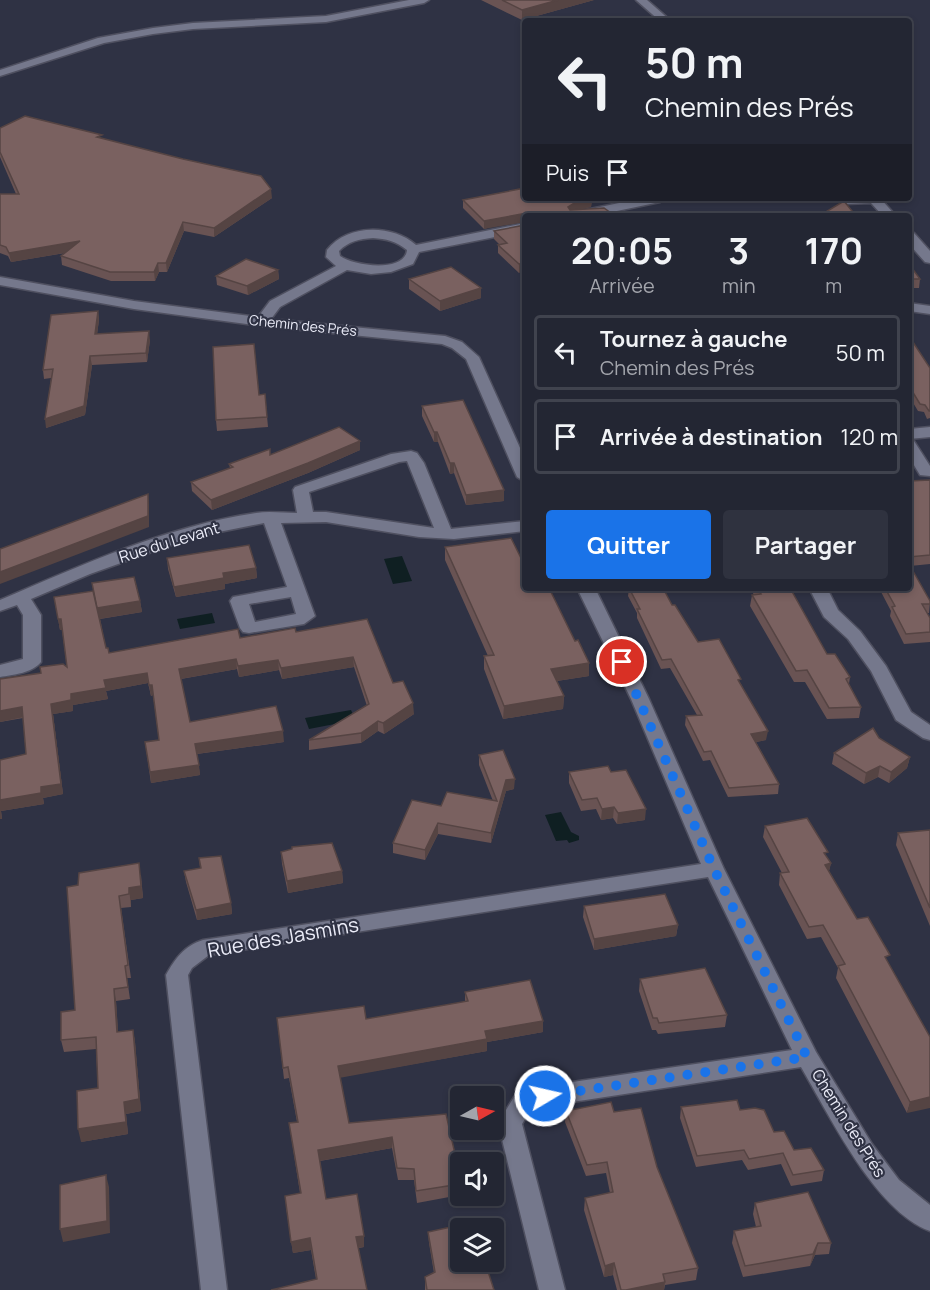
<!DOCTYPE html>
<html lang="fr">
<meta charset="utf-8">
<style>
:root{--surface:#232633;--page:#2f323f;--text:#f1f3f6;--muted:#a3a5ac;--line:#40434e;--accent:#1a73e8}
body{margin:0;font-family:Manrope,sans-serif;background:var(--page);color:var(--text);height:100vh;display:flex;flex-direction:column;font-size:22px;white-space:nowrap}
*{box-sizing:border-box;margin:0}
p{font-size:20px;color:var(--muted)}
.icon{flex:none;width:33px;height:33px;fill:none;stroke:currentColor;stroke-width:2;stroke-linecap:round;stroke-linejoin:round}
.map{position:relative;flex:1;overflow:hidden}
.drawer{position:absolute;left:522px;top:213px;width:390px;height:378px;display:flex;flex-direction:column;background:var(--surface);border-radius:6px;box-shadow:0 3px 9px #0003,0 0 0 2px var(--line)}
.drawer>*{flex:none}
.top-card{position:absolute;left:522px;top:18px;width:390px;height:183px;border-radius:6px;box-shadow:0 3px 9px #0003,0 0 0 2px var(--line);background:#232633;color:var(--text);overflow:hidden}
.needle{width:39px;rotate:82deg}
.tools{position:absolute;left:450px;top:1086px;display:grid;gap:12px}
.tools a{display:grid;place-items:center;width:54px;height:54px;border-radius:6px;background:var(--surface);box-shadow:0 3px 9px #0003,0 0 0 2px var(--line);font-size:30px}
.pin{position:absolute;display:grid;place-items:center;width:51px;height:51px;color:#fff;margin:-26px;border:3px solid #fff;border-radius:50%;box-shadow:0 2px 6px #0007}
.me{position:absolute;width:66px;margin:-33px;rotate:81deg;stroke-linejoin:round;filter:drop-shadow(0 0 4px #0008)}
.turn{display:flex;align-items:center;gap:21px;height:126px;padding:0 24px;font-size:27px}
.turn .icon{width:78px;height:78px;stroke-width:2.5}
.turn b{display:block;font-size:42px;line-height:51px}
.then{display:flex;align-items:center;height:57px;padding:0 24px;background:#0003;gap:12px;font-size:22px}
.eta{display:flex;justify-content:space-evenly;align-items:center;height:102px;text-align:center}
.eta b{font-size:36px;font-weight:700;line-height:42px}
.button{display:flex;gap:12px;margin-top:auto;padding:12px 24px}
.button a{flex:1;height:69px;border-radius:6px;background:var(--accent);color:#fff;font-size:24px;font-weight:700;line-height:69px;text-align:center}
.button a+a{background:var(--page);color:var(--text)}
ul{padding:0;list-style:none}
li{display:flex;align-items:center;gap:18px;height:75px;margin:0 12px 9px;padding:0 12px;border:3px solid var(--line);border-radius:6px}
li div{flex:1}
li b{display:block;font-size:22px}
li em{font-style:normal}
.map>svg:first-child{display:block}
.water{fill:#0f1f22}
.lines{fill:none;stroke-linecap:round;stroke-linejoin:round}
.minor-casing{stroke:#4f5060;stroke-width:3}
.minor{fill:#75788c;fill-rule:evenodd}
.wall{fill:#695353}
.shaded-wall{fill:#554443}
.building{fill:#7a6160;stroke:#554443;stroke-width:1.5}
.route{stroke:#1a73e8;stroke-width:10;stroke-dasharray:0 18}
.labels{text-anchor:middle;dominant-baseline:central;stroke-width:4.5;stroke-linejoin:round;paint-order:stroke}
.far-street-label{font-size:14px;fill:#ebecf8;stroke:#2f3244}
.street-label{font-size:16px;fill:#ebecf8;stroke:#2f3244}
.near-street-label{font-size:20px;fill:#ebecf8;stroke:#2f3244}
</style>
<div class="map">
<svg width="930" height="1290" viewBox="0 0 930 1290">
<rect width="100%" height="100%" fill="#2f3244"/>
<g class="water">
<polygon points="402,556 412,581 393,584 384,559"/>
<polygon points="212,613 215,623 180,629 177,619"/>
<polygon points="351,710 354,717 340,723 309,729 305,718"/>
<polygon points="561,812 571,832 579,836 579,840 569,843 567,840 556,841 545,815"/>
</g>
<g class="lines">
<defs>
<g id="minor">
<polygon points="409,0 429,0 424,3 326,22 193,29 153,34 104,43 0,76 0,70 98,38 153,28 193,23 326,16"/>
<polygon points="636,0 647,0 671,21 660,21"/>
<polygon points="643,198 666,198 660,202 593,216 570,216 576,212"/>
<polygon points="834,198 880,198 896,216 883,216 871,203 845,204"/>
<path d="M525,223V231L419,252L413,264L391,272L371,274L347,270L280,307L271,319L445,336L462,342L479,357L525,459V482L517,477L466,359L452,348L442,344L262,326L134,309L0,285V277L134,301L258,317L270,301L336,266L326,257L327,250C347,224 392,224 416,245ZM373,238C386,239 396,241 407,250C405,273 353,266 340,256L339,251C349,241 359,239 373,238Z"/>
<polygon points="909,232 914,233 930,251 930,263 925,262 909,244"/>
<polygon points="909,303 930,306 930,314 909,311"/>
<polygon points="930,427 930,437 909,439 909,429"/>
<polygon points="909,439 914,441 930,466 930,476 920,475 909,457"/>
<path d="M411,451L417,453L424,463L451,529L525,521V531L454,539L419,537L326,522L281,523L315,616L304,624L249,633L243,632L240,628L230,601L233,597L287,587L264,523L194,537L90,574L31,599L41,615V662C32,673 13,675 0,677V665L23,659V615L17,605L0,611V600C82,565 167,526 256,513C269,511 284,513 297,513L293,490L295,487L391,454ZM407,461L434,528L326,512H313L309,492L399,462ZM291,597L296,614L255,622L249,604Z"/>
<path d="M577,588H595L649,699L724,869L816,1052L872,1144L899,1180L930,1205V1231C875,1211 830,1116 801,1067L546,1106L530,1111L522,1124L565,1290H539L498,1123L514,1097L545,1086L792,1050L708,877L209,955L192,968L188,975L227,1290H201L166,975C175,959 184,946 203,940L701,864L631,699Z"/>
<polygon points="809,588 827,588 838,610 860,631 886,666 911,712 930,725 930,740 923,738 896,720 871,671 848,639 824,617"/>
</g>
</defs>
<use href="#minor" class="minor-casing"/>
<use href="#minor" class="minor"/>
</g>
<g class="wall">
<polygon points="481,0 594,0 522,20"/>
<polygon points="0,128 102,139 272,198 214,237 184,231 167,272 159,272 155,281 111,281 62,265 61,256 65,253 11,262 8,256 0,253 0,194 16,194 0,157"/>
<polygon points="592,199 591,207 577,210 525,216 484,229 463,208 463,200"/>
<polygon points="525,225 519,273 498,253 498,245 500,245 494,239 494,231"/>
<polygon points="909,264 920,279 919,288 909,288"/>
<polygon points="278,270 279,279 248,295 217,285 216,276"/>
<polygon points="409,279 481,288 481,298 440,311 409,289"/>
<polygon points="98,311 99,320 97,334 150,340 147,362 92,365 85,415 46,428 51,378 44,379 43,370"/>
<polygon points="909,336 930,368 930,418 927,419 924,412 918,411 909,396"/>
<polygon points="265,394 268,427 217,431 216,420 259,395"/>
<polygon points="422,406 504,490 504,501 466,505 454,473 450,474 438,442 434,442 422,416"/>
<polygon points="360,441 360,450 308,473 212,510 192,491 191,482 230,468 229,464 270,455"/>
<polygon points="930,480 930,564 910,566 930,601 929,613 927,613 930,618 930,642 904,644 890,616 891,611 879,588 909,588 909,481"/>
<polygon points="445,547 521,558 589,663 589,676 557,681 564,696 563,709 503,719 484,669 484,656 488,656 445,560"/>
<polygon points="167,558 256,568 257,578 225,584 225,589 176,597 168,569"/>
<polygon points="629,588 672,605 698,642 741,684 766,740 756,742 779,784 778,794 728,797 710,760 703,761 685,725 686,716 697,715 670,668 661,669 637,618 637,613 628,596"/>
<polygon points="750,588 790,588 827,654 850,677 849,684 861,707 859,718 827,719 805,682 794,682 750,606 752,595 754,595"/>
<polygon points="54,597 140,601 142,612 100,619 106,648 109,653 296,632 367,619 393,683 414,714 384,734 378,731 361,743 309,750 309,740 367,706 354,667 282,679 279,670 239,677 237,669 181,679 190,722 284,742 197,754 200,775 151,783 145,742 159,740 153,695 151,696 148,683 106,691 108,699 73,705 73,711 53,714 63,794 43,798 44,804 1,811 2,819 0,819 0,760 26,754 23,718 0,722 0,679 41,673 67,667 62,630 60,630"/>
<polygon points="879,738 910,757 907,768 889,783 878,777 864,784 832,764 834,753"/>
<polygon points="479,755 514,789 506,791 491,843 438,834 425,860 393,853 393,843 441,806 493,801 479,765"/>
<polygon points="569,772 611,772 645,820 617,824 613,818 601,820 596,809 581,811 569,783"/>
<polygon points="765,826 827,857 831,863 829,871 857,919 888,962 930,1037 907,1113 836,978 838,968 821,937 807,939 779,885 780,873 782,873 763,837"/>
<polygon points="930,830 930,926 896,845 898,833"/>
<polygon points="281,852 342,871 343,883 288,893 282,864"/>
<polygon points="199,858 231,903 232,914 197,920 186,882 184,871 200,868"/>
<polygon points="141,875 143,898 131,900 131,907 121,908 131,978 127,978 130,999 116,1001 118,1032 133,1030 135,1042 141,1111 126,1114 128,1134 81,1142 98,1088 96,1049 64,1052 61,1040 75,1010 78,885"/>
<polygon points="584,906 678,925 676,936 594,950 583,917"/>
<polygon points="640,979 727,1015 725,1027 658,1034 656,1030 652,1030 639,991"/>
<polygon points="465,992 543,1032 487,1042 487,1051 340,1077 349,1123 455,1154 460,1162 460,1195 417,1203 414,1180 398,1180 392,1148 320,1161 326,1199 364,1247 359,1248 316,1279 311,1250 293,1253 286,1207 300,1193 289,1123 297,1122 289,1078 284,1079 277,1018 366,1019 465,1002"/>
<polygon points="681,1107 740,1110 774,1132 794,1150 824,1170 822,1181 791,1186 781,1164 748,1170 742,1160 696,1167 680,1118"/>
<polygon points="566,1111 614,1112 657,1167 698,1268 696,1280 665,1285 664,1290 617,1290 613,1275 604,1277 584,1210 585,1198 610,1193 606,1173 586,1176 565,1122"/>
<polygon points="755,1203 831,1243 829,1254 815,1255 810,1266 743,1277 732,1243 734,1231 756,1227 753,1214"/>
<polygon points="428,1232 460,1262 494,1290 425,1290 425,1277 434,1273 429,1243"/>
</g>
<g class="shaded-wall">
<polygon points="558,0 594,0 522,20 522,10"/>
<polygon points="271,189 272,198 214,237 214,228"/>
<polygon points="584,198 597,198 592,199 591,207 576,210 568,216 568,207 576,202"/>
<polygon points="527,213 527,216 525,216 525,222 484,229 484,221"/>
<polygon points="183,222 184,231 167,272 166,263"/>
<polygon points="80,241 82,250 11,262 9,253"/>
<polygon points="158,263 159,272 155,281 154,272"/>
<polygon points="525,263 525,271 519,273 519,264"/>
<polygon points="278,270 279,279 248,295 247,286"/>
<polygon points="481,288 481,298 440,311 440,301"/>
<polygon points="98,311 99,320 96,343 95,334"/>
<polygon points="149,331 150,340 147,362 146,353"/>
<polygon points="90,356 92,365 85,415 46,428 45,419"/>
<polygon points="434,432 437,432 438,442 434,442"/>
<polygon points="360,441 360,450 308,473 212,510 211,500"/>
<polygon points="450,463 454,463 454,473 450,474"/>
<polygon points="504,490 504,501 466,505 466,495"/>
<polygon points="148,494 149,504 149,527 0,584 0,572"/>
<polygon points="256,568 257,578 225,584 225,589 176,597 174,587 223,573"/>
<polygon points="140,601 142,612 99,619 97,608"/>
<polygon points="58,619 61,619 62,630 60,630"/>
<polygon points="353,657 354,667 282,679 281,668"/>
<polygon points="236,659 237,669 180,679 179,669"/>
<polygon points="278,660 279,670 239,677 238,666"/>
<polygon points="589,663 589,676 550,682 551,669"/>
<polygon points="147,673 148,683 106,691 108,699 73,705 73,711 53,714 63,794 43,798 44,804 1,811 2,819 0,819 0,800 41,787 51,704 71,694 104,680"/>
<polygon points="149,685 152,685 153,695 151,696"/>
<polygon points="564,696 563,709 503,719 504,706"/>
<polygon points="413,703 414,714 384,734 383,723"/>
<polygon points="22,707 24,717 0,722 0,711"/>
<polygon points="378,721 378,731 361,743 361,733"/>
<polygon points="283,731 284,742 196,754 195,744"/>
<polygon points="768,731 766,740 750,743 751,734"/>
<polygon points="910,757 907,768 889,783 891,772"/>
<polygon points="199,765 200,775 151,783 150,772"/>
<polygon points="880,766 878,777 864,784 866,773"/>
<polygon points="515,779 514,789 506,791 491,843 491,833 506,780"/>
<polygon points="614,807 613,818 601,820 602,809"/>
<polygon points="646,809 645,820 617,824 618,813"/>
<polygon points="438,823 438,834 425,860 425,850"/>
<polygon points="139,863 143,898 131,900 131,907 129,888"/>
<polygon points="831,863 828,875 825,865"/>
<polygon points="342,871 343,883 288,893 287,881"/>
<polygon points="231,903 232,914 197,920 196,910"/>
<polygon points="678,925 676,936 594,950 594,939"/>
<polygon points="114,989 116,1001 119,1044 117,1032"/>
<polygon points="543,1021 543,1032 487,1042 487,1051 339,1078 338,1066 485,1031"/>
<polygon points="133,1030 135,1042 141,1111 126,1114 128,1134 81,1142 78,1129 124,1102"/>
<polygon points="930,1097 930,1108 907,1113 910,1102"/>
<polygon points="392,1137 392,1148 319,1161 318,1150"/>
<polygon points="106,1175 109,1187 110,1233 63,1242 60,1229"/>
<polygon points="364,1236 364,1247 357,1248 356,1237"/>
<polygon points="310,1238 311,1250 293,1253 291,1242"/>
<polygon points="818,1243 815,1255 810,1266 813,1254"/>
<polygon points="614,1263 613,1275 604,1277 605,1266"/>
<polygon points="665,1282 664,1290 626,1290"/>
</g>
<g class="building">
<polygon points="502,0 558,0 522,10"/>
<polygon points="25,116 102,135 97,137 183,159 261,176 271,189 214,228 183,222 166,263 158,263 154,272 110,272 61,256 80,241 9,253 6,247 0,245 0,194 19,194 0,152 0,128"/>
<polygon points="525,188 525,198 591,198 576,202 568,207 570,210 604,208 615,216 526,216 527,213 484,221 463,200"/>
<polygon points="844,201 856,216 819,216"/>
<polygon points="525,225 525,263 519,264 498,245 507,243 494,231"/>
<polygon points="246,259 278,270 247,286 216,276"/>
<polygon points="909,264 920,279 909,279"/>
<polygon points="451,267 481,288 440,301 409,279"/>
<polygon points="98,311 95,334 149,331 146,353 90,356 84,406 45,419 53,369 43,370 51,315"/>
<polygon points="909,336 930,368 930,411 929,411 925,405 920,404 909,386"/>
<polygon points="254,344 259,395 265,394 267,417 216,420 213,347"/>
<polygon points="463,400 504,490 466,495 454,463 450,463 437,432 434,432 422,406"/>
<polygon points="339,427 360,441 308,463 211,500 191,482 233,467 229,464 270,449 270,455"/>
<polygon points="930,480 930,555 909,557 909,481"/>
<polygon points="148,494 148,516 0,572 0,549"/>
<polygon points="511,538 521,558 525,558 525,588 549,588 575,641 578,640 589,663 551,669 564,696 504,706 484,656 494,655 445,547"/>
<polygon points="249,545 256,568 223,573 224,578 174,587 167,558"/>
<polygon points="909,564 930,601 930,604 922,604 930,618 930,632 906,634 892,607 895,606 885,588 909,588"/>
<polygon points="134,577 140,601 97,608 92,583"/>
<polygon points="629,588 663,588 672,605 675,605 698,642 719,639 741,679 738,680 768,731 751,734 779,784 729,788 711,751 704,752 686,716 702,715 671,659 662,660 637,609 640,609"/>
<polygon points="757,588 790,588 827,654 835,654 850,677 846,679 861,707 829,708 807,670 796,671 752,595 761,594"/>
<polygon points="93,591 106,648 108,648 109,653 238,629 240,638 295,628 296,632 367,619 393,683 403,681 413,703 383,723 378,721 361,733 309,740 369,704 353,657 281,668 278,660 238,666 236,659 179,669 190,722 276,706 283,731 195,744 199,765 150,772 145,742 159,740 152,685 149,685 147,673 104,680 106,688 71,694 71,700 51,704 61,784 41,787 41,793 0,800 0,760 26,754 22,707 0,711 0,679 41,673 40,667 63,664 67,667 61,619 58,619 54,597"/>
<polygon points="873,728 879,738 910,757 891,772 880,766 866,773 834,753"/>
<polygon points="503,750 515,779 506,780 491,833 438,823 425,850 393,843 412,800 441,806 447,792 497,801 479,755"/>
<polygon points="608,766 611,772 626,770 646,809 618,813 614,807 602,809 597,798 582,800 569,772"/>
<polygon points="807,818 828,852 824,853 831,863 825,865 857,919 868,917 890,955 885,957 930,1037 930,1097 910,1102 838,966 845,964 823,925 809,927 780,873 789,872 765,826"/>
<polygon points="930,830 930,908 898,833"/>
<polygon points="332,843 342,871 287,881 281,852 292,849 292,847"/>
<polygon points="221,856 231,903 196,910 184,871 201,868 199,858"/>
<polygon points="139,863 141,886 129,888 129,894 119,896 128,965 125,966 128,987 114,989 117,1032 133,1030 139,1099 124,1102 126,1122 78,1129 77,1091 98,1088 96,1037 61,1040 61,1012 75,1010 67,887 78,885 79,873"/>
<polygon points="665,894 678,925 594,939 584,906"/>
<polygon points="705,968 727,1015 659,1023 657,1018 653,1018 640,979"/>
<polygon points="530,980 543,1021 485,1031 487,1039 338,1066 349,1123 446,1114 455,1154 462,1152 464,1162 460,1162 460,1184 416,1191 414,1169 397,1168 392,1137 318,1150 326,1199 357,1194 364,1236 356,1237 367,1290 271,1290 317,1279 310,1238 291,1242 285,1196 301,1193 289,1123 298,1122 288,1067 283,1068 277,1018 364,1006 366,1019 468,1001 465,992"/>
<polygon points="737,1100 740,1110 755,1108 764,1110 774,1132 784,1131 794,1150 811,1148 824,1170 793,1175 783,1153 749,1159 744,1150 697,1156 681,1107"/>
<polygon points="611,1102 614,1112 641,1108 657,1167 698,1268 663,1274 665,1282 626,1290 621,1290 614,1263 605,1266 585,1198 613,1192 607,1162 587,1165 566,1111"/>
<polygon points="106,1175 107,1221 60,1229 60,1185"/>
<polygon points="808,1192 831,1243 818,1243 813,1254 745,1266 734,1231 761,1226 755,1203"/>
<polygon points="460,1225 460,1262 485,1262 494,1290 427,1290 425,1277 435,1272 428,1232"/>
</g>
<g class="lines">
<polyline class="route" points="545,1096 807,1057 714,869 622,662"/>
</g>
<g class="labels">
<g class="far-street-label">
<text transform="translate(303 325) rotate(6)">Chemin des Prés</text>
</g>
<g class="street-label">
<text transform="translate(169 542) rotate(-17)">Rue du Levant</text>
<text transform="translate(849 1123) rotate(58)">Chemin des Prés</text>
</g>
<g class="near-street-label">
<text transform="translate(283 937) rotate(-10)">Rue des Jasmins</text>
</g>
</g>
</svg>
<div class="tools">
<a><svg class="needle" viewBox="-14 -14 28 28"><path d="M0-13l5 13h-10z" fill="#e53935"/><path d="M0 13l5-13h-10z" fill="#a3a5ac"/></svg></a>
<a><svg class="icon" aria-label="sound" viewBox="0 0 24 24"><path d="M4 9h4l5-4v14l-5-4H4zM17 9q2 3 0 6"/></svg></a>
<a><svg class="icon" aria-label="layers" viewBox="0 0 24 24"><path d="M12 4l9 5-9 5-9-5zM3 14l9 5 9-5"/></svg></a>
</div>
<div class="pin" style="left:622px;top:662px;background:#d93025"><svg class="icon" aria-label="arrive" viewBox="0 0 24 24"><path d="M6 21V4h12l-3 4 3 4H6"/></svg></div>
<svg class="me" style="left:545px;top:1096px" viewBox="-20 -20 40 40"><circle r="17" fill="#1a73e8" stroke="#fff" stroke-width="3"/><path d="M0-11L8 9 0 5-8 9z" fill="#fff"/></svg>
<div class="top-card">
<div class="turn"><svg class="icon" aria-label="left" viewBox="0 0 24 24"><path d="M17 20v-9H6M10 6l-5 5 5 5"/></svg><div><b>50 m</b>Chemin des Prés</div></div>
<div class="then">Puis<svg class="icon" aria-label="arrive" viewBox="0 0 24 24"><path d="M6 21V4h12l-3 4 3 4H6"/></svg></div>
</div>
<section class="drawer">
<div class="eta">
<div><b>20:05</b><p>Arrivée</p></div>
<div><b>3</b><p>min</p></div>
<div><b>170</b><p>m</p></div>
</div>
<ul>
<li><svg class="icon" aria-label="left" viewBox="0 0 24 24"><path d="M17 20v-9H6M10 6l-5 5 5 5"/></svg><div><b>Tournez à gauche</b><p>Chemin des Prés</p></div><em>50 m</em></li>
<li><svg class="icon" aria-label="arrive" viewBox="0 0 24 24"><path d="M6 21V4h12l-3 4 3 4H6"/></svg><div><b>Arrivée à destination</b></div><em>120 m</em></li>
</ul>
<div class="button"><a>Quitter</a><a>Partager</a></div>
</section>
</div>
